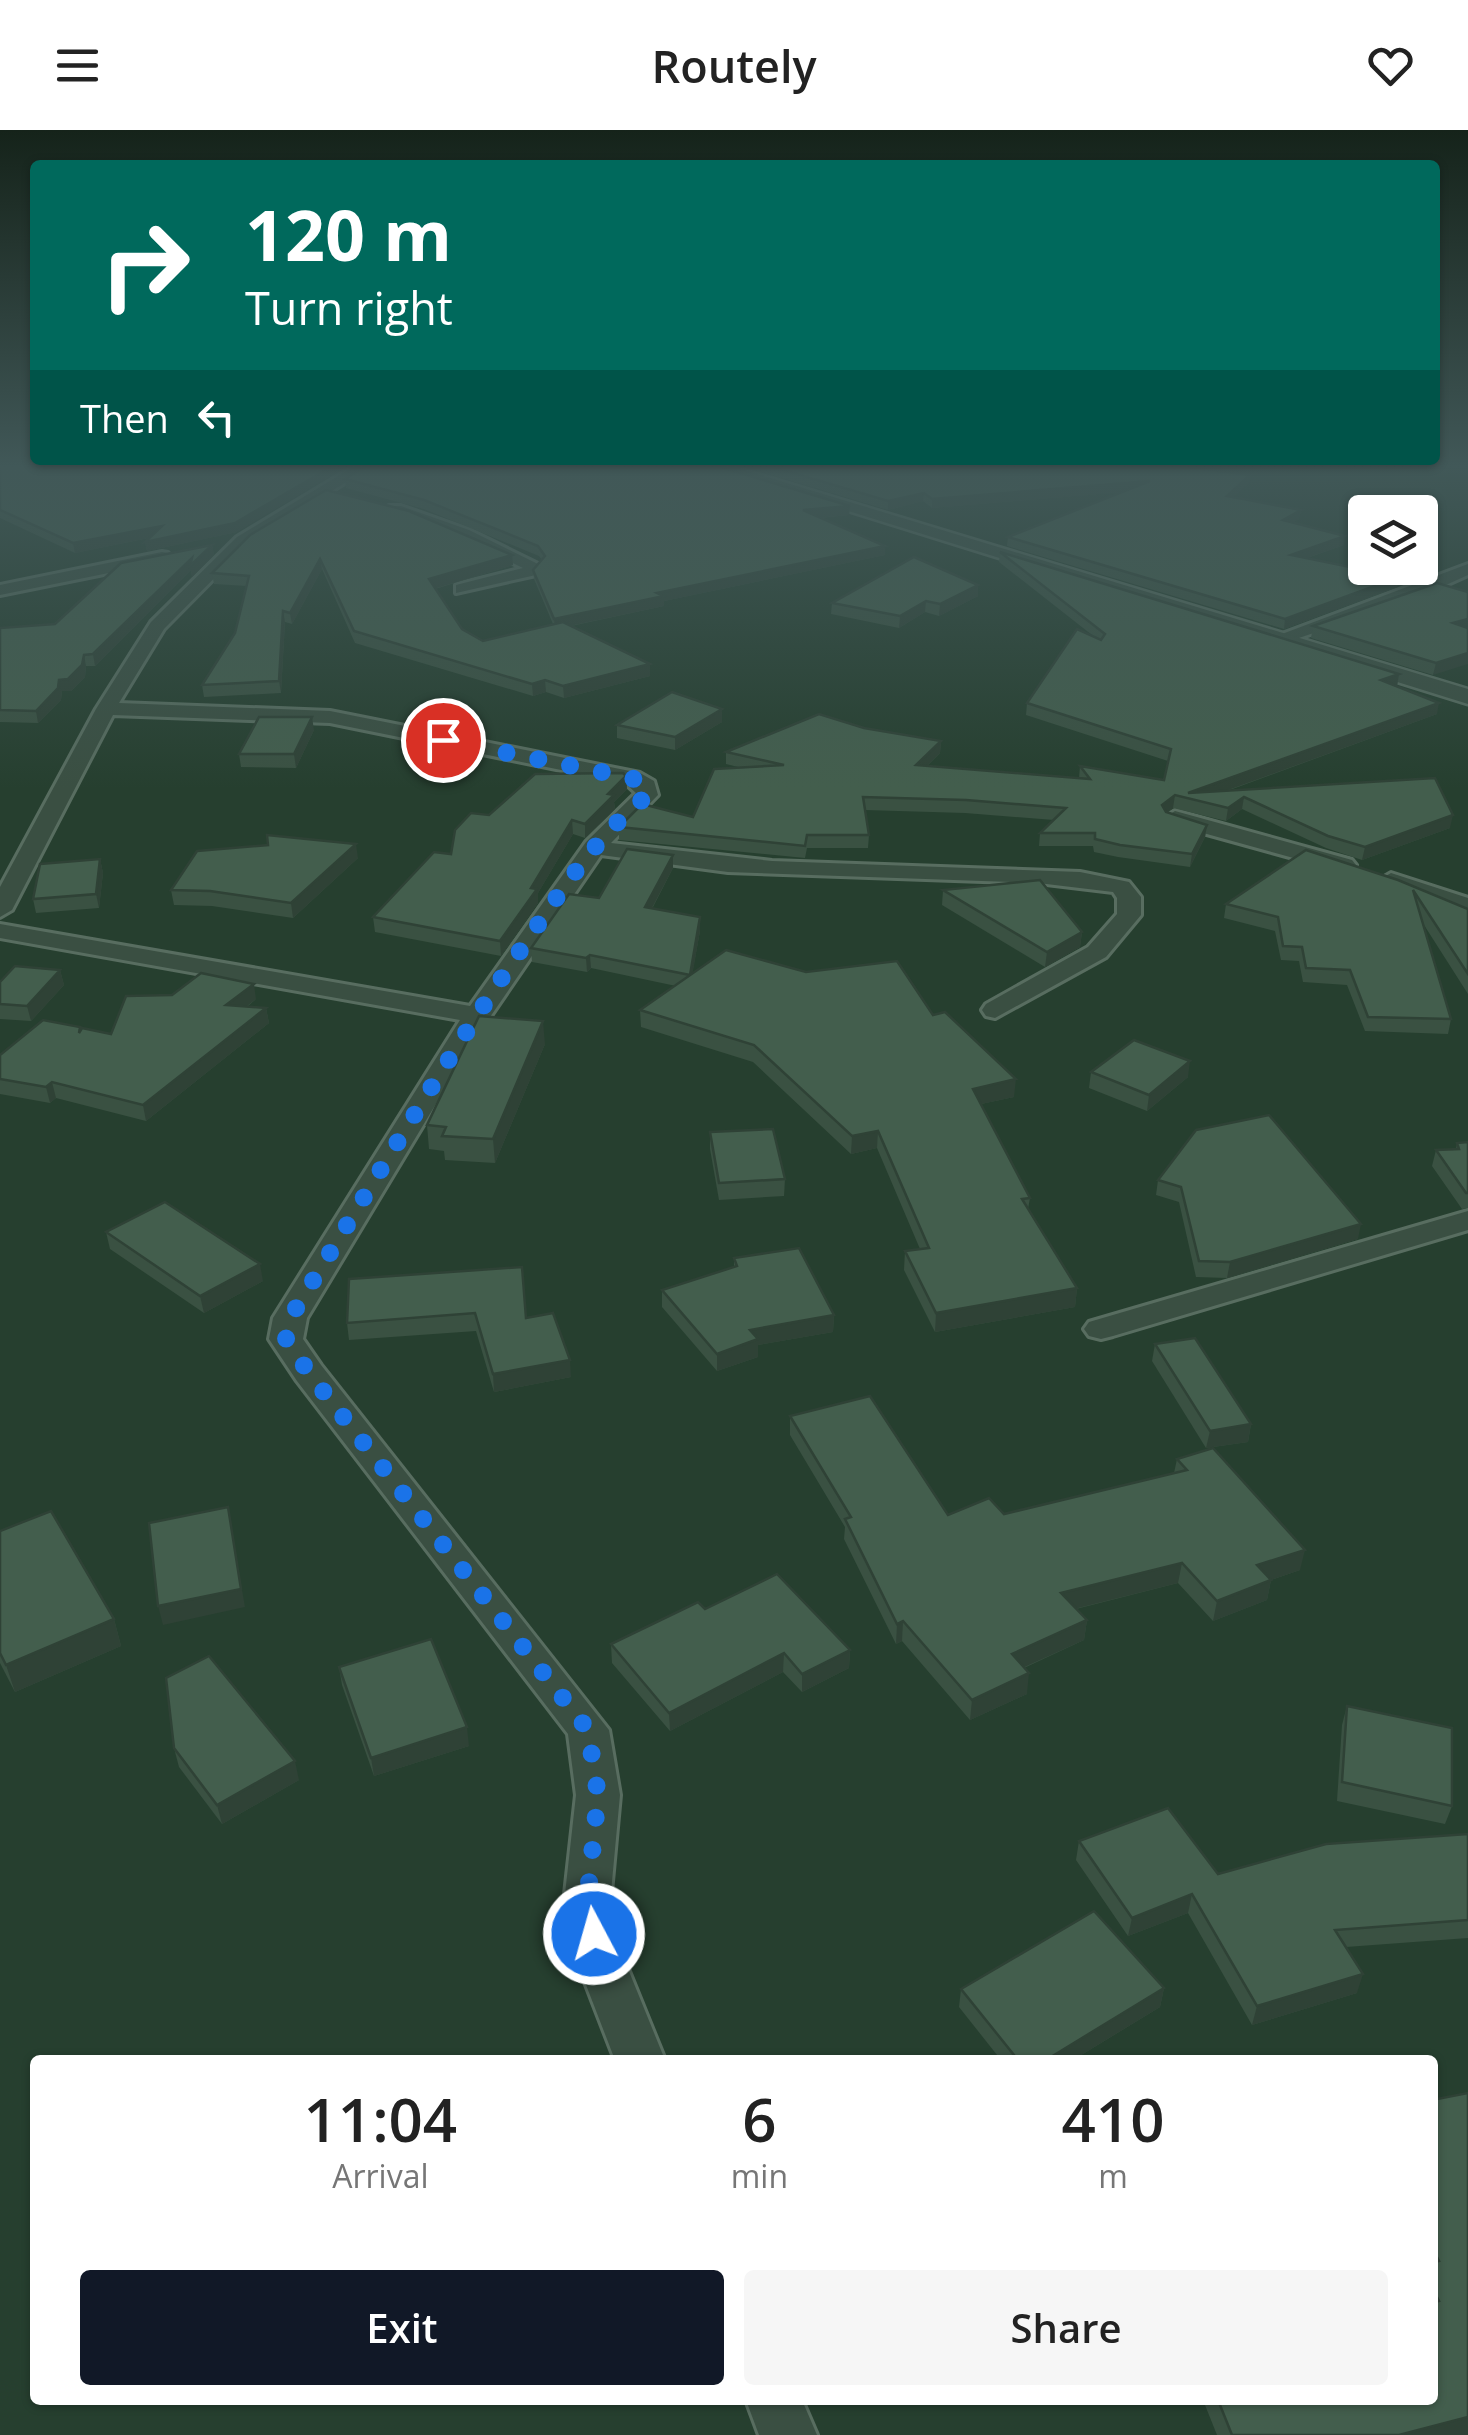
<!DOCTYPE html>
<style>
:root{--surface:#fff;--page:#f6f6f6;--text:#222;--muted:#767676;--accent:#111827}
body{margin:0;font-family:"Open Sans",sans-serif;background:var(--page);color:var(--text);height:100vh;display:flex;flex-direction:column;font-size:38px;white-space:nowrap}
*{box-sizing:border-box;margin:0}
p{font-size:32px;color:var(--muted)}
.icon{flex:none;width:55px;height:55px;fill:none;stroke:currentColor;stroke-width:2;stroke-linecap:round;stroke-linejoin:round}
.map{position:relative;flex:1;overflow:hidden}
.sheet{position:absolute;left:30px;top:1925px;width:1408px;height:350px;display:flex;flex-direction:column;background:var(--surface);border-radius:10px;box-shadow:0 2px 8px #0004}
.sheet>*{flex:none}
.top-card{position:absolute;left:30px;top:30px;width:1410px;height:305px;border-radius:10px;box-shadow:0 2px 8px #0004;background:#00695c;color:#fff;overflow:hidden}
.tools{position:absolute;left:1348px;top:365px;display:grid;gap:20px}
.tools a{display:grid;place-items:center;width:90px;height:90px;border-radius:10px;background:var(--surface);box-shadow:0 2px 8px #0004;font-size:50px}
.pin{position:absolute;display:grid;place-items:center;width:85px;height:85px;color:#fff;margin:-42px;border:5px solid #fff;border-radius:50%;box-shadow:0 2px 10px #0007}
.me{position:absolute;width:110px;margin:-55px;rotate:354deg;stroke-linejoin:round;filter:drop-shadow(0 0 8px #0008)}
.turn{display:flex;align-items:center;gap:35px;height:210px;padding:0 50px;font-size:45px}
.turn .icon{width:130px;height:130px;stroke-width:2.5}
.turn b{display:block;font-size:70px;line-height:85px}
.then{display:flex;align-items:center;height:95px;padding:0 50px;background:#0003;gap:20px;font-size:38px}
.eta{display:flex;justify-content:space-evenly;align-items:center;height:170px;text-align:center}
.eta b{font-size:60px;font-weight:600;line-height:70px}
.action{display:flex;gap:20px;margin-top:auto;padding:20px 50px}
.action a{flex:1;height:115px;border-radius:10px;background:var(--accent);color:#fff;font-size:40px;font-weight:600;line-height:115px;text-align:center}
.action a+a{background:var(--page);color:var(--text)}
header{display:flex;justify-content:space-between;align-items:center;height:130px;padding:0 50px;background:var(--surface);font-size:45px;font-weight:600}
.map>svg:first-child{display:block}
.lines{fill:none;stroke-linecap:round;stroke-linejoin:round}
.minor-casing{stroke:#586d60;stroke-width:6}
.tertiary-casing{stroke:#586d60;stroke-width:5}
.minor{fill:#3a4f42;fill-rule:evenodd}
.tertiary{fill:#3a4f42;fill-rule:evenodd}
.wall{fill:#3a5142}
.shaded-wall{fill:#2f4236}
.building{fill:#435e4d;stroke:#2f4236;stroke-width:2.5}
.route{stroke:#1a73e8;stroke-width:18;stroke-dasharray:0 32.4}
</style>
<header><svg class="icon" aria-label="menu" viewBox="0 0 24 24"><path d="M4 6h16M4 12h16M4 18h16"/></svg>Routely<svg class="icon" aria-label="heart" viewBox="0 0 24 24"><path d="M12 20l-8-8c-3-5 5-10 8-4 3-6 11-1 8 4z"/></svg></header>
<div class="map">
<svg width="1468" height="2305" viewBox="0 0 1468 2305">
<rect width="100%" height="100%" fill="#263f2f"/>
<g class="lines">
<defs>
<g id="minor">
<polygon points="353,337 370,337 249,413 164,499 119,573 330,581 640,643 654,651 658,665 611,713 772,731 1080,742 1129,752 1141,767 1141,785 1106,827 995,888 986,886 982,880 986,874 1088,817 1117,784 1117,768 1113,762 1038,753 728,742 601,725 475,909 307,1188 303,1209 321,1235 609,1600 620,1665 610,1773 626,1834 665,1930 615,1930 578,1834 564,1773 576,1665 568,1604 297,1251 269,1209 273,1188 460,890 0,808 0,794 470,876 586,712 636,663 625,653 330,593 113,585 12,780 0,787 0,757 96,579 151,492 237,407"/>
<polygon points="389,376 401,376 469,400 542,436 536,445 456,463 456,455 523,438 457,406 389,382"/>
<polygon points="162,422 168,423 168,431 0,465 0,455"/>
<polygon points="1468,434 1468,445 1417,468 1290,511 1276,511 1274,507"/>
<polygon points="1175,681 1352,730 1356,735 1344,742 1167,693 1164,688"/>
<polygon points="1391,743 1468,768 1468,783 1383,755 1379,750"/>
<polygon points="1468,1081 1468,1100 1113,1206 1101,1209 1089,1206 1084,1199 1089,1192"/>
<polygon points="746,2270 802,2270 817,2305 759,2305"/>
</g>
<polygon id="tertiary" points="707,337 734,337 1468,559 1468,574"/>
</defs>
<use href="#minor" class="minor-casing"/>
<use href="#tertiary" class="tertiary-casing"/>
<use href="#minor" class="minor"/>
<use href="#tertiary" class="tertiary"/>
</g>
<g class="wall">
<polygon points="0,337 237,402 147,421 145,412 149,408 75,423 0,388"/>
<polygon points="745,337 1187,337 1250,345 1249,353 1233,367 1301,380 1299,389 1293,392 1344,415 1307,428 1399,447 1397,457 1284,499 1007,416 1008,407 1122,362 932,378 923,371 888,380"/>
<polygon points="345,349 850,376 849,385 820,388 885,425 664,471 664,476 571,496 650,546 564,568 546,562 533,566 355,513 322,439 292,494 285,492 281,563 204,567 202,555 235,503 247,456 214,454 212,443 250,405 512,425 513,435 435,459 462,499 483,511 553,494 534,449 533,440 542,430 539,426 424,379 346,358"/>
<polygon points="212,415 214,425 192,447 191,440 95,536 86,536 85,547 71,561 62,561 61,570 38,593 0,592 0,498 55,494"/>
<polygon points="1000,422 1399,544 1397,556 1437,584 1227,661 1450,698 1362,730 1326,718 1242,679 1226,691 1173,678 1166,683 1207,695 1205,707 1190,737 1118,727 1094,722 1093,716 1039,716 1040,703 1054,690 965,683 865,680 869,705 868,718 807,718 805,728 619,710 619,697 693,687 742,638 726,634 726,622 864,598 941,611 940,623 927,636 1079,648 1080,636 1164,650 1168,631 1026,585 1027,573 1092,505 999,432"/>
<polygon points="1468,462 1433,545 1311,508 1313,496"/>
<polygon points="978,466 939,486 925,482 899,498 831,484 832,473"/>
<polygon points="722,579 722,592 675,620 617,608 617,595"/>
<polygon points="314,600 296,638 241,637 239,624"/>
<polygon points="626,646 627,659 614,672 615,679 585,708 573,704 538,763 538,773 501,826 375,802 373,787 451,724 489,685"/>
<polygon points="268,715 358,728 293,788 212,776 174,775 171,760"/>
<polygon points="1306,720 1468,779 1468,864 1424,795 1451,889 1448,904 1365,901 1347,855 1303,852 1299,831 1281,830 1275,801 1224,788 1226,774"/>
<polygon points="673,725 673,738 652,779 700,801 692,844 933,885 1014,967 981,974 1030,1068 1028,1079 1077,1158 1075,1177 935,1202 904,1140 905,1121 920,1119 877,1018 851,1024 753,932 641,897 640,880 676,856 591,838 587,842 532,832 531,818 599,768"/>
<polygon points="100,729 103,743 99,778 36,783 33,769"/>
<polygon points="943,760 1082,802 1080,817 1045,837 942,775"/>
<polygon points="60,840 64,855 31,891 0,889 0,852"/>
<polygon points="256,869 247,877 266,878 269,893 146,991 56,968 50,973 0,964 0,925 80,901 111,904"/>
<polygon points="545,914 495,1033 445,1030 444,1021 429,1019 427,995"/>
<polygon points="1091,942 1188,947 1147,981 1089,958"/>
<polygon points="710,1002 785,1049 784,1066 719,1070 710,1019"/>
<polygon points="1468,1012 1468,1078 1462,1079 1432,1036 1436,1020 1456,1019 1457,1013"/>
<polygon points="1158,1050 1358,1109 1227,1148 1196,1147 1179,1072 1156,1065"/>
<polygon points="106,1102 263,1151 204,1183 110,1119"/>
<polygon points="734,1128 834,1185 833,1202 758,1215 758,1227 717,1241 662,1177 662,1160 734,1137"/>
<polygon points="349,1149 526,1188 571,1247 494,1262 476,1201 349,1210 347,1193"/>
<polygon points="1155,1214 1251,1294 1248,1312 1206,1318 1152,1231"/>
<polygon points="790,1286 948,1385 1004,1384 1174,1343 1177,1329 1300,1440 1271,1450 1267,1470 1213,1491 1178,1453 1076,1479 1087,1490 1084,1510 1024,1538 1027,1564 970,1590 902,1511 896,1514 844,1409 845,1397 790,1305"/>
<polygon points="0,1401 114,1489 121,1516 15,1562 0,1533"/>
<polygon points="705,1479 850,1520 849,1538 802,1562 783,1542 670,1601 612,1533 611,1514"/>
<polygon points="339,1537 469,1616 374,1646 342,1555"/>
<polygon points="1347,1576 1452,1676 1445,1694 1337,1671 1342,1595"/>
<polygon points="174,1618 299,1650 222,1694 179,1637"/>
<polygon points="1468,1704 1468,1808 1346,1817 1357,1863 1252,1895 1188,1783 1128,1806 1076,1730 1079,1711 1218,1744"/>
<polygon points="1164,1858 1160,1877 1073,1930 1001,1930 959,1877 961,1859"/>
<polygon points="1468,1963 1468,2305 1217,2305 1203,2270 1432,2270 1432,1970"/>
</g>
<g class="shaded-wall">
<polygon points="331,337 346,337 237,402 147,421 145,412"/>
<polygon points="1250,345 1249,353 1225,375 1227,366"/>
<polygon points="1150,351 1149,360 932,378 932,369"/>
<polygon points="924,363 923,371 888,380 888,371"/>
<polygon points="850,376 849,385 803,389 803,380"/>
<polygon points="1301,380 1299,389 1282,399 1283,390"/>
<polygon points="162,396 163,405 75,423 73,413"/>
<polygon points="1345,406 1344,415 1289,434 1291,425"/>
<polygon points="212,415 214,425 192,447 191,440 95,536 93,524 192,428"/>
<polygon points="885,416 885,425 664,471 664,476 555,499 554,489 657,463"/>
<polygon points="512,425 513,435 430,460 429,449"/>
<polygon points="320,429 322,439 292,494 290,483"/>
<polygon points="1399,447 1397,457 1284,499 1285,489"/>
<polygon points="978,455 978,466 939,486 940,474"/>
<polygon points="926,471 925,482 899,498 900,486"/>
<polygon points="283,481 285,492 281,563 279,551"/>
<polygon points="1468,489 1468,500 1453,493"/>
<polygon points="1468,523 1468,534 1433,545 1436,533"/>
<polygon points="84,525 86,536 85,547 71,561 62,561 61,570 38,593 36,581 59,550"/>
<polygon points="650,534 650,546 564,568 563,556"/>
<polygon points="1399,544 1397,556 1381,550"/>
<polygon points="545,550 546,562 533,566 532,554"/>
<polygon points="1439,573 1437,584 1198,671 1188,663"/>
<polygon points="722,579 722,592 675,620 675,607"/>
<polygon points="312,587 314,600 296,638 294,624"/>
<polygon points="941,611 940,623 915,648 916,635"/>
<polygon points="626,646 627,659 614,672 615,679 585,708 585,694 608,664"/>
<polygon points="1175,665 1173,678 1160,687 1162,675"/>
<polygon points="1244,667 1242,679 1226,691 1228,678"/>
<polygon points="1453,685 1450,698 1362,730 1365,717"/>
<polygon points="572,690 573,704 538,763 538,773 501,826 500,811"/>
<polygon points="1207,695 1205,707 1190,737 1192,724"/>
<polygon points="356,714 358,728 293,788 291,773"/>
<polygon points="673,725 673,738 645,791 645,777"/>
<polygon points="100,729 103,743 99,778 96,764"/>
<polygon points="700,787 700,801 690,859 690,845"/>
<polygon points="1082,802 1080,817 1045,837 1047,822"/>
<polygon points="590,825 591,838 587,842 586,828"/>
<polygon points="60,840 64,855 31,891 27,876"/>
<polygon points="254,854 256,869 229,890 226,875"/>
<polygon points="266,878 269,893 146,991 143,975"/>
<polygon points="543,891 545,914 495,1033 493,1009"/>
<polygon points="1190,931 1188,947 1147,981 1149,965"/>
<polygon points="1016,949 1014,967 972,976 973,959"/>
<polygon points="52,952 56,968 50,973 46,957"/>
<polygon points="878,1001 877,1018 851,1024 852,1006"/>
<polygon points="1361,1094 1358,1109 1227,1148 1230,1132"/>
<polygon points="260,1134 263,1151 204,1183 200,1166"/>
<polygon points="1077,1158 1075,1177 935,1202 936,1183"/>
<polygon points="834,1185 833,1202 758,1215 758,1227 717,1241 717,1224 750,1200"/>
<polygon points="570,1230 571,1247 494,1262 493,1244"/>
<polygon points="1251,1294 1248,1312 1206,1318 1210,1301"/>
<polygon points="228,1377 245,1477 163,1495 158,1476"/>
<polygon points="1305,1420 1300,1440 1253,1456 1257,1435"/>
<polygon points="1182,1433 1178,1453 1058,1483 1061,1463"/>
<polygon points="1271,1450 1267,1470 1213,1491 1217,1471"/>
<polygon points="114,1489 121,1516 15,1562 6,1535"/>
<polygon points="1087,1490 1084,1510 1009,1544 1012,1524"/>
<polygon points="903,1491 902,1511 896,1514 897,1494"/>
<polygon points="850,1520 849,1538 802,1562 802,1544"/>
<polygon points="784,1523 783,1542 670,1601 669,1583"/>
<polygon points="1029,1543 1027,1564 970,1590 972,1570"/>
<polygon points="467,1597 469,1616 374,1646 371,1628"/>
<polygon points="295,1631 299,1650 222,1694 217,1675"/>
<polygon points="1192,1764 1188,1783 1128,1806 1132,1788"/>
<polygon points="1363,1844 1357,1863 1252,1895 1257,1876"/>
<polygon points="1164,1858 1160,1877 1073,1930 1046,1930"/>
<polygon points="1468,2287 1468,2305 1399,2305"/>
</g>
<g class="building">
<polygon points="0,337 331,337 235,393 145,412 162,396 73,413 0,380"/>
<polygon points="364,337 720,337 850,376 803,380 885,416 657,463 664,466 554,489 533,440 545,426 538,416 424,370 345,349"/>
<polygon points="773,337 1187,337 1250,345 1227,366 1301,380 1283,390 1345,406 1291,425 1399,447 1285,489 1008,407 1150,351 932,369 924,363 888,371"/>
<polygon points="326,360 409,381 512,425 429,449 462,499 483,511 563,492 650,534 563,556 545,550 532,554 354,501 320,429 290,483 283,481 279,551 202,555 235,503 249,446 212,443 250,405"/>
<polygon points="212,415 190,436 192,428 93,524 84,525 82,535 68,549 59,550 58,558 36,581 0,580 0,498 55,494 121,433"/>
<polygon points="1000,422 1399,544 1381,550 1439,573 1188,663 1435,648 1453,685 1365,717 1328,706 1244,667 1228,678 1175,665 1162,675 1166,682 1207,695 1192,724 1120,715 1095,709 1095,703 1040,703 1066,678 966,670 863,667 869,705 807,705 805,716 619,697 642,674 693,687 714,639 784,635 726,622 819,584 864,598 941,611 916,635 1090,649 1080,636 1164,650 1171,619 1027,573 1077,499 1101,510 1105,504"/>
<polygon points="914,427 978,455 940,474 926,471 900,486 832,473"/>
<polygon points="1437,453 1468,462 1468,489 1453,493 1468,498 1468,523 1436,533 1313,496"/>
<polygon points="672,562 722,579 675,607 617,595"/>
<polygon points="259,587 312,587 294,624 239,624"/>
<polygon points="623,643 626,646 608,664 614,665 585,694 572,690 531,758 537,759 500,811 373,787 434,722 451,724 455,700 471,683 489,685 535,644"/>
<polygon points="267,705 356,714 291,773 210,761 171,760 197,721 268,715"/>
<polygon points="627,719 673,725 645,777 700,787 690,845 590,825 586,828 531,818 569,764 599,768"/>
<polygon points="1306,720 1398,750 1468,779 1468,844 1413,760 1451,889 1368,887 1350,840 1306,838 1302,817 1283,816 1278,787 1226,774"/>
<polygon points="100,729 96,764 33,769 40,734"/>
<polygon points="1040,750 1082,802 1047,822 943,760"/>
<polygon points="726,820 806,842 897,831 933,885 945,882 1016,949 973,959 1030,1068 1022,1069 1077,1158 936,1183 905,1121 929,1118 878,1001 852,1006 754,915 640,880"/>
<polygon points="15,836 60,840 27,876 0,874 0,852"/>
<polygon points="201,843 254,854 226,875 266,878 143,975 52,952 46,957 0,949 0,925 43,890 80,897 79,903 82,898 111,904 126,866 172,865"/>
<polygon points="479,886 543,891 493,1009 442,1006 446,997 427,995"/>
<polygon points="1134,910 1190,931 1149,965 1091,942"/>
<polygon points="1269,985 1361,1094 1230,1132 1199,1131 1181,1057 1158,1050 1196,1000"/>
<polygon points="773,999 785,1049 719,1053 710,1002"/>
<polygon points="1468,1012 1468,1063 1466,1063 1436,1020 1459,1019 1457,1013"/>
<polygon points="165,1072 260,1134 200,1166 106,1102"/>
<polygon points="799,1118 834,1185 750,1200 758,1209 717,1224 662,1160 737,1136 734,1128"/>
<polygon points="522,1137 526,1188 553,1183 570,1230 493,1244 475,1183 347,1193 349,1149"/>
<polygon points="1195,1208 1251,1294 1210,1301 1155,1214"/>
<polygon points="870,1266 948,1385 989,1368 1004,1384 1187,1340 1177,1329 1213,1318 1305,1420 1257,1435 1271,1450 1217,1471 1182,1433 1061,1463 1087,1490 1012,1524 1029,1543 972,1570 903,1491 897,1494 845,1389 851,1387 790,1286"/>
<polygon points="228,1377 241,1459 158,1476 149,1393"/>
<polygon points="51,1381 114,1489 6,1535 0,1523 0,1401"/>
<polygon points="777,1444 850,1520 802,1544 784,1523 669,1583 611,1514 698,1472 705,1479"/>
<polygon points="431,1509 467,1597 371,1628 339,1537"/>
<polygon points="209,1526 295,1631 217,1675 174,1618 166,1548"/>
<polygon points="1347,1576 1452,1598 1452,1676 1342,1652"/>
<polygon points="1168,1678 1218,1744 1326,1714 1468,1704 1468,1790 1335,1800 1363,1844 1257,1876 1192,1764 1132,1788 1079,1711"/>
<polygon points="1094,1781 1164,1858 1046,1930 1018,1930 961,1859"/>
<polygon points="1468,1963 1468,2287 1399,2305 1232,2305 1218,2270 1432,2270 1432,2173 1439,2171 1432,2157 1432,2133 1439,2131 1432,2117 1432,1970"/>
</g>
<linearGradient id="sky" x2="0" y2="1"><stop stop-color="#15231a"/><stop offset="0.51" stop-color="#415858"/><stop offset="1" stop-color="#415858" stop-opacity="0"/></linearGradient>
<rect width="1468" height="659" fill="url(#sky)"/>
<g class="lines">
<path class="route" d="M443,610L632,648L646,656L648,665C595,707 560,763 522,818C440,938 367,1064 290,1188L286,1209L309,1243L588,1600L598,1665L587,1773L594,1804"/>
</g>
</svg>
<div class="tools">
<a><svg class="icon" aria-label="layers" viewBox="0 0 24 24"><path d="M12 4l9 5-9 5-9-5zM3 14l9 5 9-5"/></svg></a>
</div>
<div class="pin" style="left:443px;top:610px;background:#d93025"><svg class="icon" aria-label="arrive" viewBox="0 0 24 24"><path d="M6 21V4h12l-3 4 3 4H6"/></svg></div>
<svg class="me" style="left:594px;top:1804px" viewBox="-20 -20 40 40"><circle r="17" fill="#1a73e8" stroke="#fff" stroke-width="3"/><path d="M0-11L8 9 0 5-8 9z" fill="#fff"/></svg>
<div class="top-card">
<div class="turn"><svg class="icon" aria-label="right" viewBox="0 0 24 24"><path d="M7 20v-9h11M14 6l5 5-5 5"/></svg><div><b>120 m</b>Turn right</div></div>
<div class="then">Then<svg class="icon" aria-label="left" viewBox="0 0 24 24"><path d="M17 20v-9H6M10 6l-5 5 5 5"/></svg></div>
</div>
<section class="sheet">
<div class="eta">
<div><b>11:04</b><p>Arrival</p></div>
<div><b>6</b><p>min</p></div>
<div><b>410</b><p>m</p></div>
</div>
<div class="action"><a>Exit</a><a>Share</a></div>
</section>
</div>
